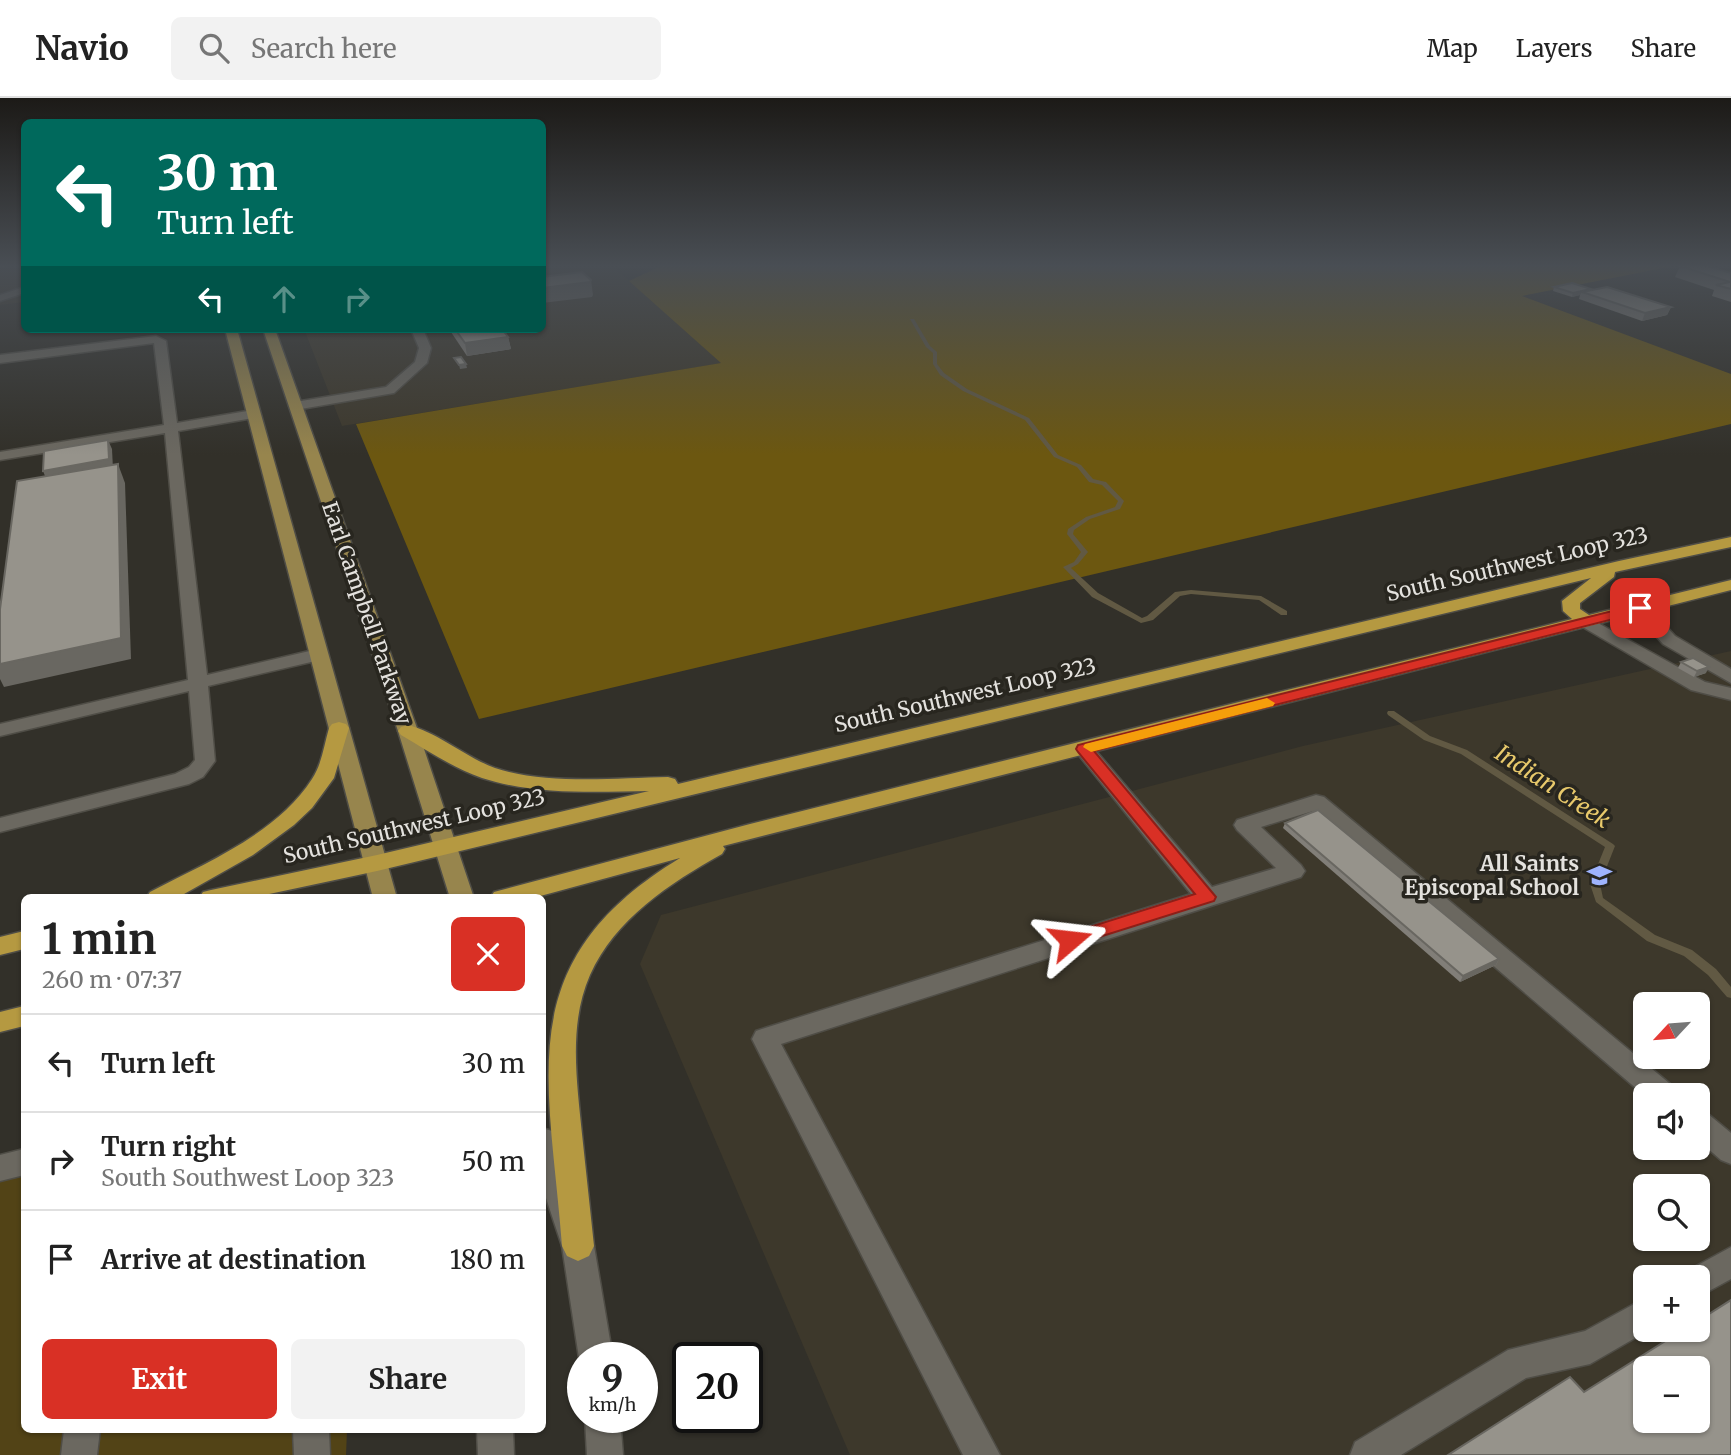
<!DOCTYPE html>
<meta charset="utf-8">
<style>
:root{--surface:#fff;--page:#f2f2f2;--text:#222;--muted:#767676;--line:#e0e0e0;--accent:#d93025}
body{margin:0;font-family:Merriweather,serif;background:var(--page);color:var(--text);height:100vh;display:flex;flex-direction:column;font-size:26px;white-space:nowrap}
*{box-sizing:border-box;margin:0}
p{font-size:23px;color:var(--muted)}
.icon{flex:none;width:38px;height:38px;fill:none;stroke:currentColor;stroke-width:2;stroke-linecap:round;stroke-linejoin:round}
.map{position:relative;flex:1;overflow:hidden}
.side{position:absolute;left:21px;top:796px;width:525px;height:539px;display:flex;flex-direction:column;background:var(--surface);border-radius:10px;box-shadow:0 2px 5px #0004}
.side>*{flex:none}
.banner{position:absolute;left:21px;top:21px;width:525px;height:214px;border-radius:10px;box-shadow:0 2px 5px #0004;background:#00695c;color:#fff;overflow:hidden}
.needle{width:46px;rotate:244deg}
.buttons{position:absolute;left:1633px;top:894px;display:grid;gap:14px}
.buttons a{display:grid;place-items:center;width:77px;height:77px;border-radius:10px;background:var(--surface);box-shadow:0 2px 5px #0004;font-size:35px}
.speed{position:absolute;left:567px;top:1244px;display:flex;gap:14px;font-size:35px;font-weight:700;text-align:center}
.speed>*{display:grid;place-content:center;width:91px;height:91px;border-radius:50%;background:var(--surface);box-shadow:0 2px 5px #0004;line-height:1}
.speed small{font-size:18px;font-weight:400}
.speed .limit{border:4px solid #111;border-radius:10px;background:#fff;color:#111}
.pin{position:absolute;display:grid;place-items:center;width:60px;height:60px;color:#fff;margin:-30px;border-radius:14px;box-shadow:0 4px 10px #0006}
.me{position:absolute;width:77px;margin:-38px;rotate:73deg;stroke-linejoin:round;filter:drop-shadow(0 0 5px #0008)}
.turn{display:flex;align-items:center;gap:24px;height:147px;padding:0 21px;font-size:32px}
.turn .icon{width:91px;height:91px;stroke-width:2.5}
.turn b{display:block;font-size:49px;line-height:60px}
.lanes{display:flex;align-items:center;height:66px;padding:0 21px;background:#0003;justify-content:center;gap:35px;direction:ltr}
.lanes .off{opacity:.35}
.round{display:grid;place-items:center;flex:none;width:74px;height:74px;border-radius:10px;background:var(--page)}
.head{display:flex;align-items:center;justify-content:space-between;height:119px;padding:0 21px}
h1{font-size:42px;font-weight:700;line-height:52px}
.cta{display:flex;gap:14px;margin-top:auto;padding:14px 21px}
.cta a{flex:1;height:80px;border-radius:10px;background:var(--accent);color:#fff;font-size:28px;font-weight:700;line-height:80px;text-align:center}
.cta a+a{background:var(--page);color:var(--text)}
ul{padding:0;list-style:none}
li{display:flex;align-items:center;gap:21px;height:98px;padding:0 21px;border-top:2px solid var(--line)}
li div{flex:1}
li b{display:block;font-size:26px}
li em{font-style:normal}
header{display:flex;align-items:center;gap:42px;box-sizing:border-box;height:98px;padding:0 35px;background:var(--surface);border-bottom:2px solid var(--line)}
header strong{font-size:33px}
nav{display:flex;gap:38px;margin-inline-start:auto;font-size:24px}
.search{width:490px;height:63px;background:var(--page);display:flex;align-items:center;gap:18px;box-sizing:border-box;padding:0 24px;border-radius:10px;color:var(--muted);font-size:26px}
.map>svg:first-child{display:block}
.built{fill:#3d382b;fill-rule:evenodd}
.green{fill:#524316}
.forest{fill:#6c5710}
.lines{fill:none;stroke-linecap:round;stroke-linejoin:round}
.stream{fill:#615943;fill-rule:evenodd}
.minor-casing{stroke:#4f4d46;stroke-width:3}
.major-casing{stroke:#4f4d46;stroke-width:3}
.highway-casing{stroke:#4f4d46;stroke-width:3}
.minor{fill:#6b6860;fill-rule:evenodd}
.major{fill:#97854d;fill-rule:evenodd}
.highway{fill:#b59941;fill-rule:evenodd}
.wall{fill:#817e78}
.shaded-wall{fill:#696761}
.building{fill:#96938b;stroke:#696761;stroke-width:2;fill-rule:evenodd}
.route{fill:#d93025;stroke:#8d1f18;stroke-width:2}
.slow{fill:#f59e0b}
.labels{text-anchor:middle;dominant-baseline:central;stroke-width:7;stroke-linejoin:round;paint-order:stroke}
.street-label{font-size:21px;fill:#e4e2de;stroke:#28261f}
.poi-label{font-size:21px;font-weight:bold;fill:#e4e2de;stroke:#28261f;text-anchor:end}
.water-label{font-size:23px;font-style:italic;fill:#e8c96b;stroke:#28261f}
</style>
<header>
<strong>Navio</strong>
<div class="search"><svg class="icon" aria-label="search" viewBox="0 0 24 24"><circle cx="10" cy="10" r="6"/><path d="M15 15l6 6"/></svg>Search here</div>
<nav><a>Map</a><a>Layers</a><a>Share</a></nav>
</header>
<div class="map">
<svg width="1731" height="1357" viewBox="0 0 1731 1357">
<rect width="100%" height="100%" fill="#323029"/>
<g class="built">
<polygon points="0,167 24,167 24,204 0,207"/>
<polygon points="543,167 611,167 722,265 342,328 304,231 542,231"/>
<path d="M1731,553V1357H850L640,866L661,817L1303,648ZM1645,906H1698V959H1645ZM1645,998H1698V1050H1645ZM1645,1088H1698V1141H1645ZM1645,1180H1698V1232H1645ZM1645,1270H1698V1323H1645Z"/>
</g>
<polygon class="green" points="24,1075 24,1332 347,1332 346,1357 0,1357 0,1078"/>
<polygon class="forest" points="663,167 1678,167 1522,198 1731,276 1731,326 479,621 356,326 721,265 629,183"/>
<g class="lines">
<g class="stream">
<polygon points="910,221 914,221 930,248 937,254 937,266 944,275 967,291 1029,320 1058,357 1081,367 1093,381 1106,384 1124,403 1120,411 1090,421 1074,432 1073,436 1088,454 1078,466 1071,470 1098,495 1142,520 1147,518 1175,494 1191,492 1261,498 1287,513 1287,517 1281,517 1259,502 1191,496 1180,498 1153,522 1141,525 1092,499 1063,469 1074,464 1081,454 1067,436 1068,431 1086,419 1115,409 1118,403 1102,387 1089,384 1077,369 1054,359 1025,322 963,293 940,277 933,266 933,255 926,249"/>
<polygon points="1388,613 1394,613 1430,638 1467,652 1613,746 1615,748 1600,786 1603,800 1655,837 1692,852 1716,871 1731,889 1731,900 1727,899 1708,877 1684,858 1647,843 1596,804 1590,786 1605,749 1461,656 1424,642 1388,617 1387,615"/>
</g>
<defs>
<g id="minor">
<polygon points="24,189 24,195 0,203 0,197"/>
<polygon points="411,231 423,231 431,250 427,265 394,295 295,312 289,308 295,304 386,289 415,264 419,250"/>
<polygon points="156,238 166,243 177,325 253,312 260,316 253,320 178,333 207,577 318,551 327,557 324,561 208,588 215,663 203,679 189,686 0,734 0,720 175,676 189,669 195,662 189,593 0,638 0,626 188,582 165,335 0,362 0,354 164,327 154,245 0,265 0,257"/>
<polygon points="1640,505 1646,506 1675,538 1731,571 1731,585 1663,546 1631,510"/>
<polygon points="1587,519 1705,584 1731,590 1731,602 1691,592 1581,528 1578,524"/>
<polygon points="1084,645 1091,647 1212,789 1276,770 1237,732 1234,727 1237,722 1316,697 1324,699 1675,990 1679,998 1645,998 1313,713 1261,729 1301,767 1305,773 1301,779 781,946 1000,1357 963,1357 752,941 756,933 765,930 1191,796 1077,655 1074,651 1077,647"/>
<polygon points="1698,1013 1708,1016 1731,1035 1731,1066 1721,1062 1698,1042"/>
<polygon points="542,1030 552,1033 556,1042 594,1148 613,1260 583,1260 583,1269 579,1260 562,1148 542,1088"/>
<polygon points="24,1051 24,1077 0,1083 0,1057"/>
<polygon points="1731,1149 1731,1181 1698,1199 1698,1180 1684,1180 1687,1173"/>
<polygon points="1645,1200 1645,1232 1649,1232 1590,1266 1526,1280 1401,1357 1350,1357 1355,1344 1508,1252 1585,1233"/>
<polygon points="585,1320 620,1320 623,1357 587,1357"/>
<polygon points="64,1332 100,1332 97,1357 61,1357"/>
<polygon points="293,1332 329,1332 330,1357 294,1357"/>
<polygon points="477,1332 513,1332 514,1357 478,1357"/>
</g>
<g id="major">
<polygon points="225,231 237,231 397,800 373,800"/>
<polygon points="263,231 275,231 418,633 474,800 450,800 398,633"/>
</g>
<g id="highway">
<path d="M1731,439V449L1615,474L1614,479L1580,505V511L1589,517L1731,482V492L723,748L725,751L722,756C670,785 615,821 590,877C568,927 577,984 582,1036C586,1073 590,1111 594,1148L589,1158L578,1163L567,1158L562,1148C549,977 509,864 680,760L533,800H490L494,794L750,726L1572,521L1563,513L1562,503L1591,480L377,773L251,800H199L203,794L211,792L377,757L649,693C594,694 535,697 482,680C453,670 427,652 401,637L398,633L401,629L408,627C439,635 465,659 495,670C546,687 615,680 668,679L675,681L678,686L1619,463Z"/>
<path d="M339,624L346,626L349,630L334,680L312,710L294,727L253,757L177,800H146L150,794C205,765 277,736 312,681C322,666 324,647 329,630L332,626Z"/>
<polygon points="24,833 24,851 0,857 0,839"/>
<polygon points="24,908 24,928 0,934 0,914"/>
</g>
</defs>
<use href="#minor" class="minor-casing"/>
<use href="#major" class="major-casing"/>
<use href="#highway" class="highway-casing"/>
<use href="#minor" class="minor"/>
<use href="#major" class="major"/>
<use href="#highway" class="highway"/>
</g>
<g class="wall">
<polygon points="1680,168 1731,175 1731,204 1712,198 1714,192 1675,179"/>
<polygon points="1554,189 1591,191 1671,209 1667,217 1642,223 1579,201 1580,197 1572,199 1553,193"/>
<polygon points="449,231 502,231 508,239 511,251 467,258"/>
<polygon points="1681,564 1706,575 1694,579 1678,570"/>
<polygon points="1285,725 1499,861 1496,867 1460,884 1283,730"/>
</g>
<g class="shaded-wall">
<polygon points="0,167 20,167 0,169"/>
<polygon points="591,182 593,197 592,199 542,205 542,190"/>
<polygon points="1582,194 1580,197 1572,199 1573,195"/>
<polygon points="1671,209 1667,217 1642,223 1645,215"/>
<polygon points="508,239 511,251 467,258 465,245"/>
<polygon points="466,266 467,270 460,271 459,267"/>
<polygon points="108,342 112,351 113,371 47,383 43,373"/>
<polygon points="118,366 125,385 131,561 4,589 0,581 0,566"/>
<polygon points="1709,569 1706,575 1694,579 1697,573"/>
<polygon points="1499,861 1496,867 1460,884 1463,878"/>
</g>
<g class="building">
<polygon points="1684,167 1704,167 1731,175 1731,191 1716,187 1730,184 1680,168"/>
<polygon points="582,174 591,182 590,184 542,190 542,179"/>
<polygon points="1572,185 1591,191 1573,195 1554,189"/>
<polygon points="1607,189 1671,209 1645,215 1582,194"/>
<polygon points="455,231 502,231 508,239 465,245"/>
<polygon points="461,259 466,266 459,267 454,260"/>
<polygon points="108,342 109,361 43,373 44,353"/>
<polygon points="118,366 121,540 0,566 0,511 17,383"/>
<polygon points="1693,560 1709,569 1697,573 1681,564"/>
<polygon points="1318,712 1499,861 1463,878 1285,725"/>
<path d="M1731,1202V1357H1448L1570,1279L1584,1294L1683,1232H1698V1223ZM1645,1270H1698V1323H1645Z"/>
</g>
<linearGradient id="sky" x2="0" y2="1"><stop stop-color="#1c1a17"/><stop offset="0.47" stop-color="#494e54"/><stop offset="1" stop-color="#494e54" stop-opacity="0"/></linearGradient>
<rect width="1731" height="357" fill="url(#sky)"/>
<polygon class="route" points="1640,506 1647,510 1645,513 1094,653 1216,799 1214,803 1077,846 1064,846 1061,842 1064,837 1195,796 1078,654 1076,651 1078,647"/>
<polygon class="slow" points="1267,600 1275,605 1273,608 1091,654 1083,649 1085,646"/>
<defs>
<symbol id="school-bare" viewBox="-9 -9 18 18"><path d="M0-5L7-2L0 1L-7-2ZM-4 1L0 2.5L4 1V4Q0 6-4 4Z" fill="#9eb3fd" stroke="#28261f" stroke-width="2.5" paint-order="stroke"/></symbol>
</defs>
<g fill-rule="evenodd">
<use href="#school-bare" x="1582" y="760" width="35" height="35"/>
</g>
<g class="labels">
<g class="street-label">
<text transform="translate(1517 466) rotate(-13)">South Southwest Loop 323</text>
<text transform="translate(367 515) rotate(71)">Earl Campbell Parkway</text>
<text transform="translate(965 597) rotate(-13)">South Southwest Loop 323</text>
<text transform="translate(414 728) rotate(-13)">South Southwest Loop 323</text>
</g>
<g class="poi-label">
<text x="1579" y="765">All Saints<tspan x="1579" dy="24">Episcopal School</tspan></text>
</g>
<g class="water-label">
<text transform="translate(1553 688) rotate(33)">Indian Creek</text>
</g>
</g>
</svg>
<div class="buttons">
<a><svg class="needle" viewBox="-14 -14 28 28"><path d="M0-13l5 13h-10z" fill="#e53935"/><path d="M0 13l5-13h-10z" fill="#767676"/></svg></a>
<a><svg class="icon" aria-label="sound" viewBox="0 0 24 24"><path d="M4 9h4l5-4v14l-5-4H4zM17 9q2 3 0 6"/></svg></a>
<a><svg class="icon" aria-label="search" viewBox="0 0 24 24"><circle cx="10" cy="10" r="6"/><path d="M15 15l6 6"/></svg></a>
<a>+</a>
<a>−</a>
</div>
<div class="speed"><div>9<small>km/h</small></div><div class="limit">20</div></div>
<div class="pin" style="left:1640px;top:510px;background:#d93025"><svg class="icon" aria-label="arrive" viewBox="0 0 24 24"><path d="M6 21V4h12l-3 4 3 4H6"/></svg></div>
<svg class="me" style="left:1070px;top:842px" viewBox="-20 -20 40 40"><path d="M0-17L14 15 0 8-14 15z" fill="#d93025" stroke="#fff" stroke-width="4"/></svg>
<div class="banner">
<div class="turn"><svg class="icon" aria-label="left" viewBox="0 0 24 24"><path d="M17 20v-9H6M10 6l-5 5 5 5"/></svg><div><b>30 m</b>Turn left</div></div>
<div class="lanes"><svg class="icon" aria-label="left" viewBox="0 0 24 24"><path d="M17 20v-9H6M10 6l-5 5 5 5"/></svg><svg class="icon off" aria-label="ahead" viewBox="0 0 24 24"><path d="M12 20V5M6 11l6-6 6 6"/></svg><svg class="icon off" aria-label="right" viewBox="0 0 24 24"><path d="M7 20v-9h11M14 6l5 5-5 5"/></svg></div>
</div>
<section class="side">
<div class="head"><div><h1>1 min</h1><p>260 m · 07:37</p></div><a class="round" style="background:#d93025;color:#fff"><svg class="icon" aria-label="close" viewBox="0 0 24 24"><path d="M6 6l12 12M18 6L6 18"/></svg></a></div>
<ul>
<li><svg class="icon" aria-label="left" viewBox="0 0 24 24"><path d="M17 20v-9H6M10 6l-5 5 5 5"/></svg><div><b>Turn left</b></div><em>30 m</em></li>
<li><svg class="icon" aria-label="right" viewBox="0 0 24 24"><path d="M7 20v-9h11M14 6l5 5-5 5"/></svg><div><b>Turn right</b><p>South Southwest Loop 323</p></div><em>50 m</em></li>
<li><svg class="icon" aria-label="arrive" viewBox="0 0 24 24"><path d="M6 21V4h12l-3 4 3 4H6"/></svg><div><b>Arrive at destination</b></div><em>180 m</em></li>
</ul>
<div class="cta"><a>Exit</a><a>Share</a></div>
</section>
</div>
